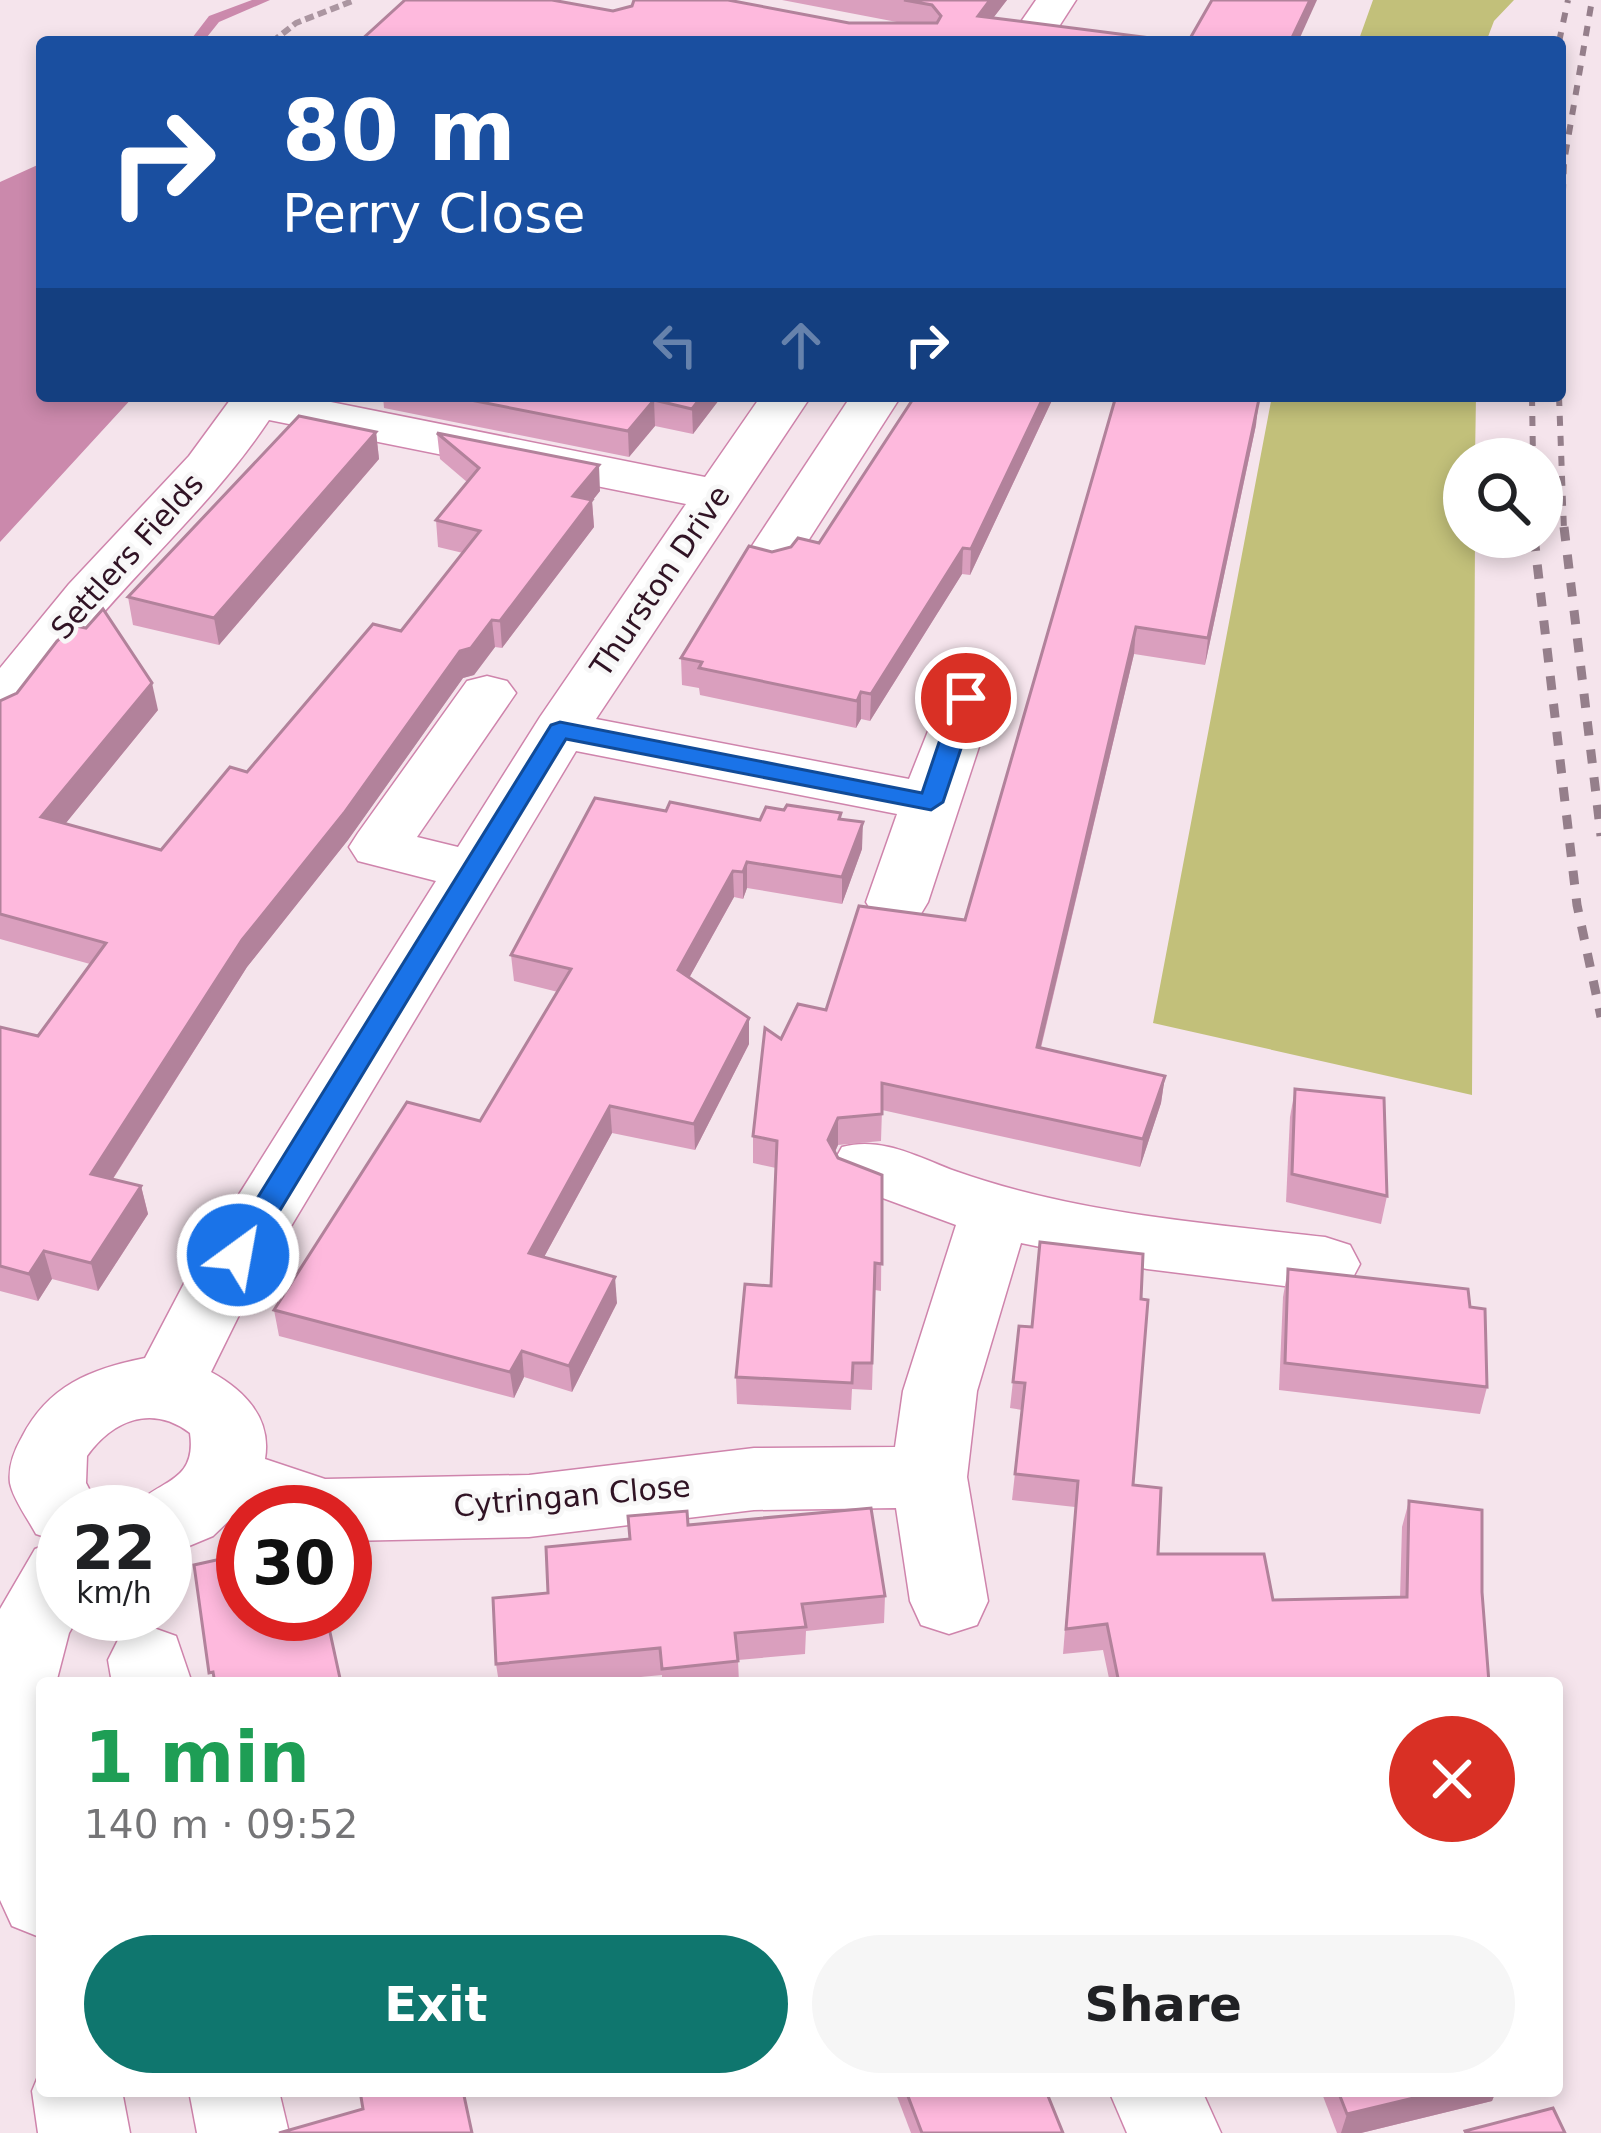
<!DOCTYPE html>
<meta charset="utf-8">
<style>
:root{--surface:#fff;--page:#f6f6f6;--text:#202124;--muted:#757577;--accent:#0f766e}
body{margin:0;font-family:"DejaVu Sans",sans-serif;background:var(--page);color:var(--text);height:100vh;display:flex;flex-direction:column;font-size:45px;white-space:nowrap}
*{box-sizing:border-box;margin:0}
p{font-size:39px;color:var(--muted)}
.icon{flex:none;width:66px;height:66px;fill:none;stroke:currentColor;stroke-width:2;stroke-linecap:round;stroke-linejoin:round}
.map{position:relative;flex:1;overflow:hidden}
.details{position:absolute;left:36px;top:1677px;width:1527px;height:420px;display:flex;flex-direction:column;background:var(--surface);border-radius:12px;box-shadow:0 6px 18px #0003}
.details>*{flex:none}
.hud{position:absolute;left:36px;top:36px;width:1530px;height:366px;border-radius:12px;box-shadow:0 6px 18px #0003;background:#1a4fa0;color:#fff;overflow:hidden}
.controls{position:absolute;left:1443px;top:438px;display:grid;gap:24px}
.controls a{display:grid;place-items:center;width:120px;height:120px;border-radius:50%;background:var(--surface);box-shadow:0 6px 18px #0003;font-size:60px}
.speed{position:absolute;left:36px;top:1485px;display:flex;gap:24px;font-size:60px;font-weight:700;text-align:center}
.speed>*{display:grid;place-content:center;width:156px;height:156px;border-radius:50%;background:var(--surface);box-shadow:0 6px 18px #0003;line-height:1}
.speed small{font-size:30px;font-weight:400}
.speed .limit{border:18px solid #d22;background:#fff;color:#111}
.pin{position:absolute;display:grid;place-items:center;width:102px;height:102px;color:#fff;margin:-51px;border:6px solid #fff;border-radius:50%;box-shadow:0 3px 12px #0007}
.me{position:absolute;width:132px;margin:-66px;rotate:32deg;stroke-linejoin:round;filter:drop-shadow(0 0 9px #0008)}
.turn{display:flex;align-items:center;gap:42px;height:252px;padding:0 48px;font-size:54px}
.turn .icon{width:156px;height:156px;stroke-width:2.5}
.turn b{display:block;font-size:84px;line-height:102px}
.lanes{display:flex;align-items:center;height:114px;padding:0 48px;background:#0003;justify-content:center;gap:60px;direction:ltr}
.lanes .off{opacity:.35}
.round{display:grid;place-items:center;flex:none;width:126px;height:126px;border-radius:63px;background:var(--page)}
.overview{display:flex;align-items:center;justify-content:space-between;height:204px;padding:0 48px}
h1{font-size:72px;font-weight:700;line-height:90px;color:#1e9e55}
.cta{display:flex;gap:24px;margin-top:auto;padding:24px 48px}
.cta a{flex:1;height:138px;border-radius:72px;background:var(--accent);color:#fff;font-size:48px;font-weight:700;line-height:138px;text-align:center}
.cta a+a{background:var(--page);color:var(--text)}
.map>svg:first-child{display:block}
.forest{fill:#c2c07a}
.water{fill:#cb89ac}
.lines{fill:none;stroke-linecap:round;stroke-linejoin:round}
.stream{fill:#cb89ac;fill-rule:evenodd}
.minor-casing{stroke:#cf84ac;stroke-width:3}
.path{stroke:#ab96a1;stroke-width:6;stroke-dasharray:9 4.5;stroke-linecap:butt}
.minor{fill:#fff;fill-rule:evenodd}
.rail-far1{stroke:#957f8b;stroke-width:6;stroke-dasharray:10 10;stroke-linecap:butt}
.rail{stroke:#957f8b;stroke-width:9;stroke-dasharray:14 14;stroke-linecap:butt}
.wall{fill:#da9fbe}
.shaded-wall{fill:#b2829b}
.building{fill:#feb9dd;stroke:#b2829b;stroke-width:3}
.route{fill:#1a73e8;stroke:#114b97;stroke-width:3}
.labels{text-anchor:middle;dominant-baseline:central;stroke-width:9;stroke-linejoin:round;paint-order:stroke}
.street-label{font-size:30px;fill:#301324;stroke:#f7f7f7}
</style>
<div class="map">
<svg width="1601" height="2133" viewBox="0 0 1601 2133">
<rect width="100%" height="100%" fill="#f5e4ec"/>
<g class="forest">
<polygon points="1373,0 1514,0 1494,21 1486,42 1358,42"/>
<polygon points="1272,396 1476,396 1475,459 1464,459 1464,537 1475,537 1472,1095 1153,1023"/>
</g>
<polygon class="water" points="42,163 42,396 134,396 0,542 0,182"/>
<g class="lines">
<polygon class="stream" points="252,0 270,0 219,22 203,42 189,42 209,16"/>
<defs>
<g id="minor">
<polygon points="1036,0 1076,0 1049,42 1007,42"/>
<path d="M233,396H301L705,477L761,396H811L596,719L909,779L946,686L966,680L986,686L995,698L928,902L919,917L897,923L875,917L866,902L897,814L576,751L245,1303L211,1372C244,1390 272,1418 265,1459L325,1479L529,1475L754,1448L895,1447L903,1391L956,1225L842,1183L832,1165L842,1147C881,1136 918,1157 955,1171C1073,1213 1201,1223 1325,1237L1350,1245L1360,1264L1350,1283L1325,1291L1147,1269L1021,1243L977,1391L967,1477L988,1601L977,1625L949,1634L921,1625L910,1601L896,1508L754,1510L529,1537L345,1541V1512H238L213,1536L165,1556V1512H133C149,1479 198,1488 190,1433C152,1404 113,1420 87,1456L86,1483L101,1512H63V1614H80L69,1633L56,1683H42V1938L12,1926L0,1900V1609L35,1549L57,1541L36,1534C28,1519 13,1499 10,1483C8,1466 14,1451 22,1437C48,1386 90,1369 145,1358L189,1274L436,881L358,861L349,847L358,833L467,681L487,676L507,681L516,693L417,837L458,847L540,717L686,504L269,420C212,506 131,574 68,655C47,681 33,719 0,728V668L69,584L189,456Z"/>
<polygon points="851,396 901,396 790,569 771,574 752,569 744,558"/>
<polygon points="148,1626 176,1636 192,1683 112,1683 108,1660 120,1636"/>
<polygon points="42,2067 42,2091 122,2091 130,2133 38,2133 32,2091"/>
<polygon points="189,2091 279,2091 289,2133 197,2133"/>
<polygon points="1109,2091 1202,2091 1221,2133 1127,2133"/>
</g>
</defs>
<use href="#minor" class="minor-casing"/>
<polyline class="path" points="272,42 296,23 355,0"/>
<use href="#minor" class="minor"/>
<g class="rail-far1">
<polyline points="1559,42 1568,0"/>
<polyline points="1560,274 1564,162 1592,0"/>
<polyline points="1532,396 1533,459"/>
<polyline points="1559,396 1564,530"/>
</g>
<g class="rail">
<polyline points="1564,527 1601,836"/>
<polyline points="1534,537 1577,905 1601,1017"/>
</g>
</g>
<g class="wall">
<polygon points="782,0 1007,0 993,18 1182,42 359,42 613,11 849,23 902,23"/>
<polygon points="383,396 722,396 693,434 655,426 629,457 384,408"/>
<polygon points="915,396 1054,396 970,575 962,574 870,721 861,719 856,728 700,695 699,688 682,685 681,658 772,552 819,543"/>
<polygon points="1256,425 1205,665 1134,654 1041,1048 1165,1076 1161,1103 1140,1167 882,1110 881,1141 838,1145 835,1152 838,1158 882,1175 881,1291 875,1290 872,1390 852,1389 851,1410 737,1404 736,1377 771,1286 776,1168 753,1163 753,1136 781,1039 965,920"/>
<polygon points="376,432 379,459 219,645 133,625 128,597"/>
<polygon points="437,433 600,491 592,501 594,527 502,648 495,647 474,675 463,678 348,840 247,967 113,1179 141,1186 148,1214 98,1291 52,1279 38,1301 0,1291 0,1027 38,1036 90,964 0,939 0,701 17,693 158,710 65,824 161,850 401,631 463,553 438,547 436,520 467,482 440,459"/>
<polygon points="666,811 760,820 841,819 862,849 842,904 747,888 743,899 734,897 689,978 749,1044 695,1150 612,1133 544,1257 617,1303 572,1392 524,1377 514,1398 279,1336 274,1310 480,1121 558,992 514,981 511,955"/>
<polygon points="1295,1089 1387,1196 1381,1224 1286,1202 1290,1117"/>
<polygon points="1288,1269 1470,1307 1487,1387 1480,1414 1279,1390 1283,1297"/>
<polygon points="1019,1326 1133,1485 1158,1554 1273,1600 1400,1598 1402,1527 1409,1501 1482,1592 1489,1683 1110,1683 1103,1650 1063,1654 1075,1507 1012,1500 1022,1410 1010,1408"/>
<polygon points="688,1525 885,1596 884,1623 806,1631 805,1654 738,1660 739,1683 662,1683 662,1675 577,1683 499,1683 496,1664 548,1593 630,1539"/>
<polygon points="895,2091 1046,2091 1063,2133 911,2133"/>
<polygon points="1321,2091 1496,2091 1492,2101 1361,2133 1337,2133"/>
</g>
<g class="shaded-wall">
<polygon points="990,0 1007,0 977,39 978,16"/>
<polygon points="1310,0 1317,0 1298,42 1290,42"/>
<polygon points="702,396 722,396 693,434 692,409"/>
<polygon points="1044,396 1054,396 970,575 971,549"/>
<polygon points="1259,399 1256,425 1205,665 1208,638"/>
<polygon points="654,400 655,426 629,457 628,431"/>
<polygon points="376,432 379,459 219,645 214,618"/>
<polygon points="599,465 600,491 592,501 594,527 502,648 500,621 573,496"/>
<polygon points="963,548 962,574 870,721 871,694"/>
<polygon points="492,620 495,647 474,675 463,678 348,840 247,967 98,1202 91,1174 242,940 460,651"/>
<polygon points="1136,627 1134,654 1034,1075 1037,1047"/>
<polygon points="152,683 158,710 48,845 41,817"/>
<polygon points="861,692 861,719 856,728 857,701"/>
<polygon points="863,822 862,849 842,904 842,877"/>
<polygon points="747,862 747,888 743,899 743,872"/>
<polygon points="733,871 734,897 679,996 678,970"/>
<polygon points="749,1018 749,1044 695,1150 694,1124"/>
<polygon points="1165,1076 1161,1103 1140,1167 1143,1139"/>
<polygon points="610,1106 612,1133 532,1279 529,1253"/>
<polygon points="838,1118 838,1145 828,1167 828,1140"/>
<polygon points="141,1186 148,1214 98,1291 91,1263"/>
<polygon points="44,1251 52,1279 38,1301 29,1274"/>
<polygon points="615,1277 617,1303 572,1392 569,1366"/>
<polygon points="522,1351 524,1377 514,1398 510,1372"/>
<polygon points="1443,2091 1496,2091 1492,2101 1361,2133 1341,2133 1347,2114"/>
</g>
<g class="building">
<polygon points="405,0 552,0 613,11 632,6 634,0 728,0 849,23 937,23 941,16 932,5 904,0 990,0 978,16 1182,42 981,42 977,39 975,42 359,42"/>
<polygon points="1212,0 1310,0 1290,42 1188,42"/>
<polygon points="450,396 702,396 692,409 654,400 628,431"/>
<polygon points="915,396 1044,396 971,549 963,548 871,694 861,692 857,701 699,668 702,662 681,658 749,546 772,552 791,547 798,538 819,543"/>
<polygon points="1116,396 1237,396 1259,399 1208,638 1136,627 1037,1047 1165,1076 1143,1139 882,1083 882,1114 838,1118 828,1140 838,1158 882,1175 882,1264 875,1263 872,1363 853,1363 852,1383 736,1377 745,1284 771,1286 777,1141 753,1136 765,1028 781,1039 798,1004 826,1010 859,906 965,920"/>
<polygon points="299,416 376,432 214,618 128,597"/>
<polygon points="437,433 599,465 573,496 592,500 500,621 492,620 471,648 460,651 344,813 242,940 91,1174 141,1186 91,1263 44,1251 29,1274 0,1266 0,1027 38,1036 106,943 0,914 0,701 17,693 57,641 76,626 86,628 103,609 152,683 41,817 161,850 230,767 247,772 373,624 401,631 480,531 436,520 479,468"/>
<polygon points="595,798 666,811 670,802 760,820 766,807 784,810 787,805 841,813 839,819 863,822 842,877 747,862 743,872 733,871 678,970 749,1018 694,1124 610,1106 529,1253 615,1277 569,1366 522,1351 510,1372 274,1310 407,1102 480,1121 571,969 511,955"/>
<polygon points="1295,1089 1384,1098 1387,1196 1292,1174"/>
<polygon points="1040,1242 1143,1254 1141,1299 1148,1300 1133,1485 1161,1488 1158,1554 1264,1554 1273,1600 1407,1597 1409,1501 1482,1510 1482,1592 1489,1683 1119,1683 1107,1624 1066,1629 1078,1481 1015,1474 1025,1383 1013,1382 1019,1326 1032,1327"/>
<polygon points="1288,1269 1468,1289 1470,1307 1485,1309 1487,1387 1285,1363"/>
<polygon points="871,1508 885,1596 802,1604 806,1627 735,1633 738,1661 662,1669 660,1648 496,1664 493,1598 548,1593 546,1547 630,1539 628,1516 687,1511 688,1525"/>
<polygon points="243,1554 243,1614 326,1614 341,1683 215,1683 213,1672 209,1673 194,1565"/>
<polygon points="360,2091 463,2091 472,2133 279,2133 363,2109"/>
<polygon points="906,2091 1046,2091 1063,2133 922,2133"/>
<polygon points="1338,2091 1443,2091 1347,2114"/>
<polygon points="1553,2108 1565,2133 1466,2133 1465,2131"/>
</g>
<polygon class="route" points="966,691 978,698 943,802 931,810 566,739 248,1263 227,1263 223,1255 227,1247 551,725 560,722 922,793 954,698"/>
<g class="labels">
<g class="street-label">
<text transform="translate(127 556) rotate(-48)">Settlers Fields</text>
<text transform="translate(660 581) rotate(-56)">Thurston Drive</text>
<text transform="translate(572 1496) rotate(-5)">Cytringan Close</text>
</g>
</g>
</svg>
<div class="controls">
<a><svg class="icon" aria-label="search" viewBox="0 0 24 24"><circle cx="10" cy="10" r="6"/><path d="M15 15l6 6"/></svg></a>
</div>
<div class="speed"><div>22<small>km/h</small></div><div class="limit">30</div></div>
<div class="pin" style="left:966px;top:698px;background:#d93025"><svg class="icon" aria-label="arrive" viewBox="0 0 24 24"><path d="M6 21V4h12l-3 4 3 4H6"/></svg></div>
<svg class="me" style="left:238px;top:1255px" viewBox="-20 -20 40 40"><circle r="17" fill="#1a73e8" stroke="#fff" stroke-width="3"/><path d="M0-11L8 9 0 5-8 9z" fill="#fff"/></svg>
<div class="hud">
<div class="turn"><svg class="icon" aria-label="right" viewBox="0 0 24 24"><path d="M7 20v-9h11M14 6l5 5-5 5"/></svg><div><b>80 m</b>Perry Close</div></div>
<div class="lanes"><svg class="icon off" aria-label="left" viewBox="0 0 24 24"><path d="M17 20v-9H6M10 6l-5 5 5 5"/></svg><svg class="icon off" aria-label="ahead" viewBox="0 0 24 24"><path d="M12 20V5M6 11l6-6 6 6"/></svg><svg class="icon" aria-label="right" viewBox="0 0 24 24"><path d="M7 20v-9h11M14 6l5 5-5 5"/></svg></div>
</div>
<section class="details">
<div class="overview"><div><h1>1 min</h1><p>140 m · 09:52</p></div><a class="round" style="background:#d93025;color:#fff"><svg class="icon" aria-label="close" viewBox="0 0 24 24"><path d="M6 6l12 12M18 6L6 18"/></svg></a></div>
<div class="cta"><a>Exit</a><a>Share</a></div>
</section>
</div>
